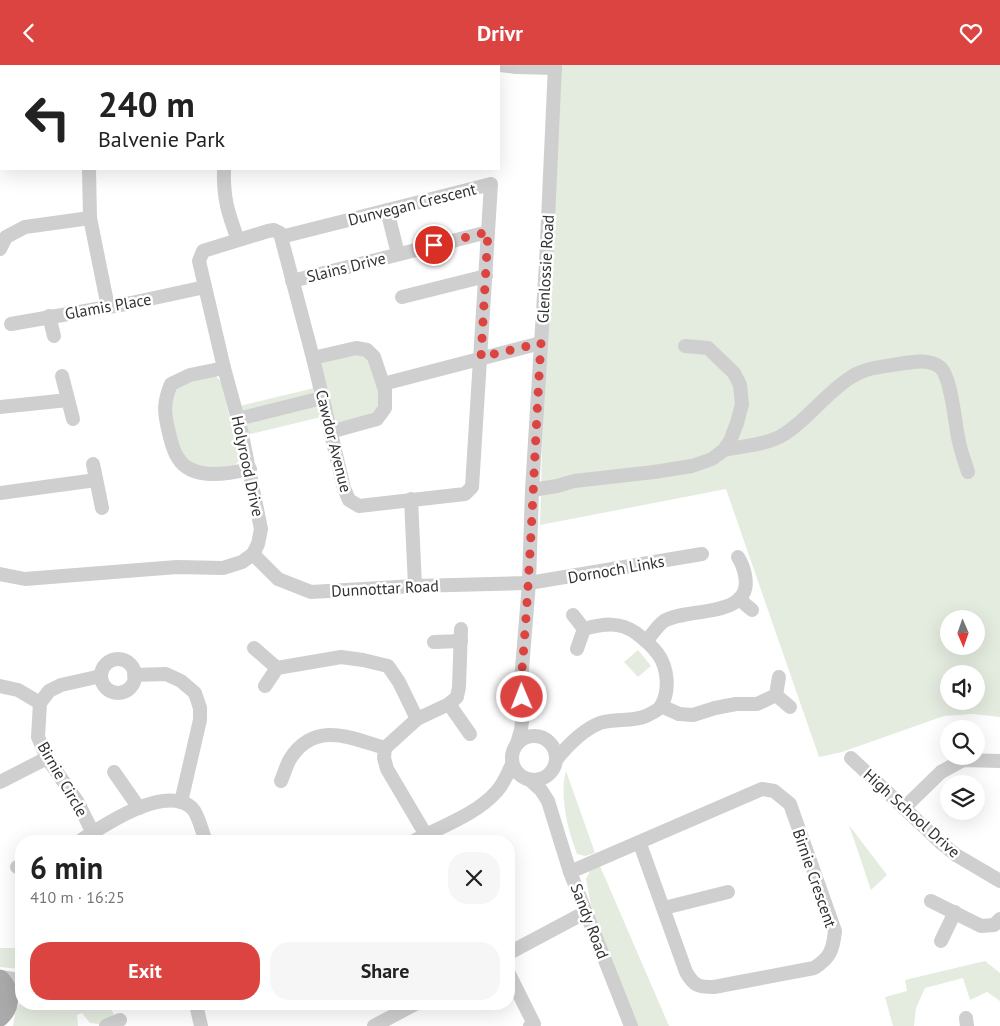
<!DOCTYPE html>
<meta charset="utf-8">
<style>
:root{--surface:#fff;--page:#f6f6f6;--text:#222;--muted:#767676;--accent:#dc4442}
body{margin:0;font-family:"PT Sans",sans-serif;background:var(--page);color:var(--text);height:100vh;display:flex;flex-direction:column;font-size:19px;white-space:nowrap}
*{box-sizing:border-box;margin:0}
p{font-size:16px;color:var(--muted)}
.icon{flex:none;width:28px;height:28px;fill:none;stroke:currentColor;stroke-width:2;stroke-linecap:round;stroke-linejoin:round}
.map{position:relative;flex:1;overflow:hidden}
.panel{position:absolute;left:15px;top:770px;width:500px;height:175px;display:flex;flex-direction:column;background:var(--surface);border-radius:20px;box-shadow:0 5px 20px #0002}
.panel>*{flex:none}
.hud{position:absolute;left:0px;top:0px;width:500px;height:105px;box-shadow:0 5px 20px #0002;background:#fff;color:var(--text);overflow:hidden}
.needle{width:32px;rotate:178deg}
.controls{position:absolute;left:940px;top:545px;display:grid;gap:10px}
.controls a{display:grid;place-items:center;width:45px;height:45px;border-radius:50%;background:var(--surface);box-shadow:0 5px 20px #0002;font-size:25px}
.pin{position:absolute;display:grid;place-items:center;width:42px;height:42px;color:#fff;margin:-21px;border:2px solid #fff;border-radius:50%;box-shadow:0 1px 5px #0007}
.me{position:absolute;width:55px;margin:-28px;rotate:359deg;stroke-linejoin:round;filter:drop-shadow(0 0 4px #0008)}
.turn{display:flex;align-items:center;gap:18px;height:105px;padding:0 15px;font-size:22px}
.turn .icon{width:65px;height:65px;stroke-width:2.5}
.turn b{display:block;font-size:35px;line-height:42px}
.round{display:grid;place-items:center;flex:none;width:52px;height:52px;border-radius:20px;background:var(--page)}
.headline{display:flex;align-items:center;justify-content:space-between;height:85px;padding:0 15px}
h1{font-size:30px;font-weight:600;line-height:38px}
.action{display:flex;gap:10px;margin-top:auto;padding:10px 15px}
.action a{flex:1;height:58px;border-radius:20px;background:var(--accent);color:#fff;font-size:20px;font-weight:600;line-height:58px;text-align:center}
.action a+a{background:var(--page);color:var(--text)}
header{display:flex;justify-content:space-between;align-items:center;height:65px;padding:0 15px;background:var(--accent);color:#fff;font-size:22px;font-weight:600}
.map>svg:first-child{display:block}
.green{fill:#e4ebdf;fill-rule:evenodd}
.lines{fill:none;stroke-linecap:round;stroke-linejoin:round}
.minor{stroke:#cfcfcf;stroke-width:14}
.major{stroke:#aaa;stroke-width:19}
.route{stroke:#dc4442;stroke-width:9;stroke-dasharray:0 16.2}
.labels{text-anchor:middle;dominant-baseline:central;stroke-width:5;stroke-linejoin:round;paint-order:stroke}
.street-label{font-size:16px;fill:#323232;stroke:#fff}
</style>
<header><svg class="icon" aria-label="back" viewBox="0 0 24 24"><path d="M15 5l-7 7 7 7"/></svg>Drivr<svg class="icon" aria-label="heart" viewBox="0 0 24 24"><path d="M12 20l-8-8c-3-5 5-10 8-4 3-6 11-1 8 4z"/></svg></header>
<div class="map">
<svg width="1000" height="961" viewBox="0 0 1000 961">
<rect width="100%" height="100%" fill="#fff"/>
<g class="green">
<path d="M555,0H1000V652L972,649L944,651L842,687L819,692L726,424L540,460L547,201ZM949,554H976V581H949ZM949,609H976V636H949Z"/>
<polygon points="356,287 370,292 382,332 376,348 339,358 333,353 320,302 323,296"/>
<polygon points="214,309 221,317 240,394 233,403 200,403 186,396 178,388 168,340 176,320"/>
<polygon points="314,323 313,330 245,347 241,345 240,341"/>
<polygon points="312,339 318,341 321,352 247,370 245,359"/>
<polygon points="638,585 651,601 638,612 624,597"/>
<path d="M566,706L595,788L585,791L577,789C568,766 559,730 566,706Z"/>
<polygon points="849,760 887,810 871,825"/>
<polygon points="600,801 669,961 637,961 596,857 590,836 586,814 590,806"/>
<polygon points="0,883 21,883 21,904 0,902"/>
<polygon points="985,896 1000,908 1000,936 987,927 970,935 963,913 925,923 916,943 914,961 893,961 885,932 907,926 905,915"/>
<polygon points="21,938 79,939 97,944 109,939 114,950 99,959 90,958 82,948 77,950 78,961 13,961 16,943"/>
</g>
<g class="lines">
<g class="minor">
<polyline points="108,0 108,1"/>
<polyline points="199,0 200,1"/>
<polyline points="500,0 516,2 555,3"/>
<polyline points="441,1 442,0"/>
<polyline points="0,49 1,50"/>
<polyline points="89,104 90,153 108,242"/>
<path d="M224,104C223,133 228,148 238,175"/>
<polyline points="387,145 398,189"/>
<polyline points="0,184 6,172 25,162 90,153"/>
<polyline points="292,216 488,167"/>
<polyline points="402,232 486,211"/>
<polyline points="49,251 54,271"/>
<polyline points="11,259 131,238 205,222"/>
<polyline points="313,293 356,283 367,285 374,292 385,325 385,343 377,354 330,367"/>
<path d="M224,303L190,310L171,319C163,338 164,348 169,368C171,376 173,386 178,393C192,416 228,409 250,404"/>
<polyline points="62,311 73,354"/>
<polyline points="383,319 541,278"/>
<polyline points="0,342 68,335"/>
<polyline points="238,354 322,333"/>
<path d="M724,385C742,381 766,380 783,370C808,355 827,326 853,311C867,302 888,301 905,298C916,296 932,294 941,303C952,315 955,360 959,377C961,387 965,397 968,407"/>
<polyline points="93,399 102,443"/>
<polyline points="532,425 557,421 574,416 654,407 692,401 712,394 724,385 730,376 737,358 742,339 740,320 734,308 708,283 685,281"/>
<polyline points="0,428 96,415"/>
<polyline points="411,434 415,521"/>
<polyline points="253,489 278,514 311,527 415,521 529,518 702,489"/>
<polyline points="0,509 25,514 177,502 223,503 242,497 253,489 258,479 261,464 241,365 224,303 199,196 203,186 268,166 274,165 280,168 313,293 344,423 349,435 359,441 465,429 472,422 491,119 281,172"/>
<polyline points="739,534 752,545"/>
<polyline points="573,550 584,564"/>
<path d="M646,576C652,570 658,560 664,556C687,542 754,554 745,510C744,504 741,497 738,492"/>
<polyline points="434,577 461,576"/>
<polyline points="254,583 277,603"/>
<circle cx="118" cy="611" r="17"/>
<polyline points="134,610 166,609 181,616 195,628 200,643 200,655 181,737"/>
<polyline points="0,621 18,625 40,638"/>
<polyline points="265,621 277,603 341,592 363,595 388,601 399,617 417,654"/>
<polyline points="776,630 779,612"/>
<polyline points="449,639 470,669"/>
<polyline points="661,641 679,649 693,650 715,643 736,639 757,639 776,630 790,642"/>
<circle cx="534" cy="693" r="22"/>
<polyline points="517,679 521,665 523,648 521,616 529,518 532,425 546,198 555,0"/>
<polyline points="851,693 940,777 956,790 1000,816"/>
<path d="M556,695C568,680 582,665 600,658C614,653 632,657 646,651C650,649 659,645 661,641C670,626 668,603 658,589C652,581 644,574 636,568C619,556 603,559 584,564L577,584"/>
<polyline points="114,707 139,743"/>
<polyline points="530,715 541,725 548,736 570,807 631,961"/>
<path d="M281,716C284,709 286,701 290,694C315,655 351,673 385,683"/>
<polyline points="0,717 47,693"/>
<polyline points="904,743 941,707 963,695 1000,696"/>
<polyline points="93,768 77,736 47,693 38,672 40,638 49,626 61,620 101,611"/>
<polyline points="426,770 387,704 384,693 385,683 417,654 449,639 457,632 459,622 461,564"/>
<path d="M80,776C104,760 165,719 192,743C198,749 201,763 204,771V776"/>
<path d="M414,776C442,761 476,750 497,726C504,718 508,708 512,699"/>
<polyline points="17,802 21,801"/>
<path d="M570,807L762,724L774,726L790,739L835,866C833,885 830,893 814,903L714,922C698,922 694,921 686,907L640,779"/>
<polyline points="931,836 981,861 994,860 1000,854"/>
<polyline points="664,843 728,827"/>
<polyline points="941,876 955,847"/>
<polyline points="509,888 586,847"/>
<polyline points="509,909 534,959 530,961"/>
<polyline points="0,912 21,915"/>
<polyline points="196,939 201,961"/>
<polyline points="966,953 967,961"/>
<polyline points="106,961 120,955"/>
<polyline points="374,961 415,939"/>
</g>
<path class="major" d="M0,914C11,925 12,941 0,952"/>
</g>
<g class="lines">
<path class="route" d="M434,180L488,167L481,292L541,278C534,391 531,504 521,616L522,632"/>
</g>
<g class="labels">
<g class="street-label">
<text transform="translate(412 139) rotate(-14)">Dunvegan Crescent</text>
<text transform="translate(346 202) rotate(-14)">Slains Drive</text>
<text transform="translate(545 204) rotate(-87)">Glenlossie Road</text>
<text transform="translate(108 241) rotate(-10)">Glamis Place</text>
<text transform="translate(334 376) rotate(76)">Cawdor Avenue</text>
<text transform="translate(248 401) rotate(78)">Holyrood Drive</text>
<text transform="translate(616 504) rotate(-10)">Dornoch Links</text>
<text transform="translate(385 523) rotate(-3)">Dunnottar Road</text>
<text transform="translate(63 714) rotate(60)">Birnie Circle</text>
<text transform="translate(912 748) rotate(42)">High School Drive</text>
<text transform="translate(815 813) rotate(71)">Birnie Crescent</text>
<text transform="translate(590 856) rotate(69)">Sandy Road</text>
</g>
</g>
</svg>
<div class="controls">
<a><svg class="needle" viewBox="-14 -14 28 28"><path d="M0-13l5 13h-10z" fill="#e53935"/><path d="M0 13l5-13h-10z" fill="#767676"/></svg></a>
<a><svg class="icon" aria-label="sound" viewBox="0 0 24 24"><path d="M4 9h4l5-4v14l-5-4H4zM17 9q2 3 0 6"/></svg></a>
<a><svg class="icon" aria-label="search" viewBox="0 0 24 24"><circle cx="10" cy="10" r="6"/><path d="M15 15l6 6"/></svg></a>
<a><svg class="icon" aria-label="layers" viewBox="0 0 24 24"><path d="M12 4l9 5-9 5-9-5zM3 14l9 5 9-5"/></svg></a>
</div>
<div class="pin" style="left:434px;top:180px;background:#d93025"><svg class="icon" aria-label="arrive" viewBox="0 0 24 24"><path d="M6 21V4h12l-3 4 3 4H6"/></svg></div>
<svg class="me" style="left:522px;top:632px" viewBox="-20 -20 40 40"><circle r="17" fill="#dc4442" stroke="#fff" stroke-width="3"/><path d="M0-11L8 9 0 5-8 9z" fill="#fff"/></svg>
<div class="hud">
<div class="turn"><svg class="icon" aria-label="left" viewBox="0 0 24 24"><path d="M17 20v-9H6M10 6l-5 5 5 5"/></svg><div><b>240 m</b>Balvenie Park</div></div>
</div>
<section class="panel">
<div class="headline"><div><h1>6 min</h1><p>410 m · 16:25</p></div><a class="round"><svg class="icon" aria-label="close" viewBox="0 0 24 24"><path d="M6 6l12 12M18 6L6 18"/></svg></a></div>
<div class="action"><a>Exit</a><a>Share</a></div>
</section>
</div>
